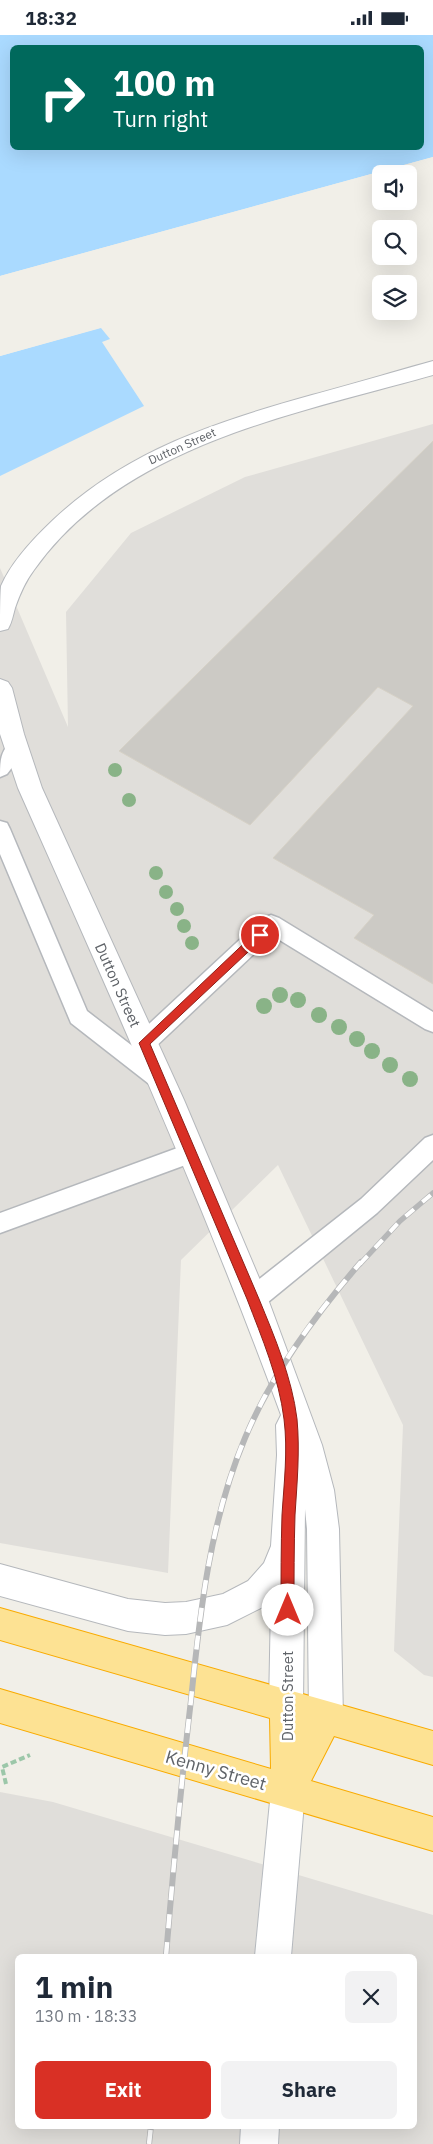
<!DOCTYPE html>
<meta charset="utf-8">
<style>
:root{--surface:#fff;--page:#f2f2f3;--text:#1f2937;--muted:#747a83;--accent:#d93025}
body{margin:0;font-family:"IBM Plex Sans",sans-serif;background:var(--page);color:var(--text);height:100vh;display:flex;flex-direction:column;font-size:19px;white-space:nowrap}
*{box-sizing:border-box;margin:0}
p{font-size:16px;color:var(--muted)}
.icon{flex:none;width:28px;height:28px;fill:none;stroke:currentColor;stroke-width:2;stroke-linecap:round;stroke-linejoin:round}
.map{position:relative;flex:1;overflow:hidden}
.panel{position:absolute;left:15px;top:1919px;width:402px;height:175px;display:flex;flex-direction:column;background:var(--surface);border-radius:8px;box-shadow:0 5px 20px #0002}
.panel>*{flex:none}
.banner{position:absolute;left:10px;top:10px;width:414px;height:105px;border-radius:8px;box-shadow:0 5px 20px #0002;background:#00695c;color:#fff;overflow:hidden}
.fabs{position:absolute;left:372px;top:130px;display:grid;gap:10px}
.fabs a{display:grid;place-items:center;width:45px;height:45px;border-radius:8px;background:var(--surface);box-shadow:0 5px 20px #0002;font-size:25px}
.pin{position:absolute;display:grid;place-items:center;width:42px;height:42px;color:#fff;margin:-21px;border:2px solid #fff;border-radius:50%;box-shadow:0 1px 5px #0007}
.me{position:absolute;width:55px;margin:-28px;rotate:0deg;stroke-linejoin:round;filter:drop-shadow(0 0 4px #0008)}
.turn{display:flex;align-items:center;gap:18px;height:105px;padding:0 20px;font-size:22px}
.turn .icon{width:65px;height:65px;stroke-width:2.5}
.turn b{display:block;font-size:35px;line-height:42px}
.round{display:grid;place-items:center;flex:none;width:52px;height:52px;border-radius:8px;background:var(--page)}
.summary{display:flex;align-items:center;justify-content:space-between;height:85px;padding:0 20px}
h1{font-size:30px;font-weight:700;line-height:38px}
.cta{display:flex;gap:10px;margin-top:auto;padding:10px 20px}
.cta a{flex:1;height:58px;border-radius:8px;background:var(--accent);color:#fff;font-size:20px;font-weight:700;line-height:58px;text-align:center}
.cta a+a{background:var(--page);color:var(--text)}
.status{display:flex;justify-content:space-between;align-items:center;height:35px;padding:0 25px;background:var(--surface);direction:ltr}
.status svg{height:14px;fill:currentColor}
.map>svg:first-child{display:block}
.industrial{fill:#e0deda;fill-rule:evenodd}
.water{fill:#aadaff;fill-rule:evenodd}
.pier{fill:#f1efe8}
.building{fill:#cccac5;stroke:#d6d1c6}
.lines{fill:none;stroke-linecap:round;stroke-linejoin:round}
.lane-casing{stroke:#b5b8bc;stroke-width:3}
.street-casing{stroke:#b5b8bc;stroke-width:2}
.secondary-casing{stroke:#b6babf;stroke-width:2}
.highway-casing{stroke:#f9ab00;stroke-width:2}
.path{stroke:#9cc7a9;stroke-width:4;stroke-dasharray:6 3;stroke-linecap:butt}
.lane{fill:#fff;fill-rule:evenodd}
.street{fill:#fff;fill-rule:evenodd}
.secondary{fill:#fff;fill-rule:evenodd}
.highway{fill:#fde293;fill-rule:evenodd}
.rail-far1-casing{stroke:#b6b7b8;stroke-width:5.5}
.rail-casing{stroke:#b6b7b8;stroke-width:6}
.rail-far1{stroke:#fff;stroke-width:4;stroke-dasharray:11;stroke-linecap:butt}
.rail{stroke:#fff;stroke-width:4.5;stroke-dasharray:14;stroke-linecap:butt}
.tree{fill:#89b387}
.route{fill:#d93025;stroke:#8d1f18}
.labels{text-anchor:middle;dominant-baseline:central;stroke-width:5;stroke-linejoin:round;paint-order:stroke}
.far-street-label{font-size:12px;fill:#5f6368;stroke:#fff}
.street-label{font-size:15px;fill:#5f6368;stroke:#fff}
.near-street-label{font-size:18px;fill:#5f6368;stroke:#fff}
</style>
<div class="status"><b>18:32</b><svg viewBox="0 0 49 12"><path d="M0 12V9h3v3zM5 12V6h3v6zM10 12V3h3v9zM15 12V0h3v12zM26 1h20v11H26zM47 4h2v5h-2z"/></svg></div>
<div class="map">
<svg width="433" height="2109" viewBox="0 0 433 2109">
<rect width="100%" height="100%" fill="#f1efe8"/>
<g class="industrial">
<polygon points="433,389 433,1642 424,1640 394,1616 403,1390 278,1130 181,1225 168,1538 0,1508 0,533 68,692 66,577 131,498 245,442"/>
<path d="M0,1757L53,1767L433,1880V2109H0ZM18,1921H415V2091H18Z"/>
</g>
<g class="water">
<path d="M0,0H433V122L0,241ZM12,12H421V112H12Z"/>
<polygon points="101,293 110,304 102,307 144,371 0,441 0,321"/>
</g>
<g class="pier">
<polygon points="433,122 433,125 0,244 0,241"/>
<polygon points="100,290 103,292 0,321 0,319"/>
</g>
<polygon class="building" points="433,406 433,949 354,903 374,880 273,823 413,671 378,652 250,790 119,716"/>
<g class="lines">
<defs>
<g id="lane">
<path d="M17,706L24,708L27,713L7,739L0,742C0,726 0,711 17,706Z"/>
<polygon points="0,786 7,788 10,794 87,976 135,1013 133,1008 136,1001 263,883 271,880 279,883 433,977 433,997 425,994 273,901 152,1015 144,1017 139,1016 169,1038 172,1045 169,1052 161,1054 153,1052 71,988 0,819"/>
<polygon points="433,1100 433,1125 377,1178 262,1272 253,1275 244,1272 241,1264 244,1256 361,1164 425,1103"/>
<polygon points="191,1108 199,1111 202,1118 199,1125 0,1198 0,1178"/>
</g>
<g id="street">
<path d="M433,326V340C295,379 122,410 34,535C25,547 20,559 15,573C13,580 12,587 8,594L0,596C0,585 0,561 1,551C12,526 33,504 52,486C127,415 216,387 312,360C353,349 393,337 433,326Z"/>
<path d="M0,644L8,647L12,653L24,699L42,753L184,1065L268,1264L322,1410L334,1455L339,1494L343,1683L338,1695L326,1700L314,1695L309,1683L307,1494L305,1474L303,1671L298,1683L286,1688L274,1683L269,1671L271,1568L227,1590L186,1599L165,1600L128,1596L0,1561V1529L128,1564L165,1568L186,1567L223,1559L248,1546L264,1528L271,1511L277,1420L276,1390L281,1380C203,1166 110,960 18,753L0,699Z"/>
</g>
<g id="secondary">
<polygon points="288,1739 300,1744 305,1756 291,1921 255,1921 271,1756 276,1744"/>
<polygon points="241,2091 279,2091 278,2109 240,2109"/>
</g>
<polygon id="highway" points="0,1573 433,1696 433,1730 334,1701 311,1746 433,1782 433,1816 0,1688 0,1654 271,1734 270,1683 0,1605"/>
</defs>
<use href="#lane" class="lane-casing"/>
<use href="#street" class="street-casing"/>
<use href="#secondary" class="secondary-casing"/>
<use href="#highway" class="highway-casing"/>
<polyline class="path" points="6,1749 2,1732 30,1720"/>
<use href="#lane" class="lane"/>
<use href="#street" class="street"/>
<use href="#secondary" class="secondary"/>
<use href="#highway" class="highway"/>
<defs>
<polyline id="rail-far1" points="360,1229 400,1186 433,1158"/>
<g id="rail">
<path d="M166,1921C173,1836 181,1750 191,1665C200,1576 210,1486 245,1403C272,1338 315,1280 361,1227"/>
<polyline points="149,2109 151,2091"/>
</g>
</defs>
<use href="#rail-far1" class="rail-far1-casing"/>
<use href="#rail" class="rail-casing"/>
<use href="#rail-far1" class="rail-far1"/>
<use href="#rail" class="rail"/>
</g>
<g class="tree">
<circle cx="115" cy="735" r="7"/>
<circle cx="129" cy="765" r="7"/>
<circle cx="156" cy="838" r="7"/>
<circle cx="166" cy="857" r="7"/>
<circle cx="177" cy="874" r="7"/>
<circle cx="184" cy="891" r="7"/>
<circle cx="192" cy="908" r="7"/>
<circle cx="280" cy="960" r="8"/>
<circle cx="298" cy="965" r="8"/>
<circle cx="264" cy="971" r="8"/>
<circle cx="319" cy="980" r="8"/>
<circle cx="339" cy="992" r="8"/>
<circle cx="357" cy="1004" r="8"/>
<circle cx="372" cy="1016" r="8"/>
<circle cx="390" cy="1030" r="8"/>
<circle cx="410" cy="1044" r="8"/>
</g>
<path class="route" d="M260,896L265,900L263,903L150,1009L259,1264C275,1303 292,1343 297,1384C300,1416 297,1448 295,1480C294,1512 294,1543 294,1575L292,1580L288,1582L283,1580L281,1575C281,1543 281,1512 282,1480C284,1448 288,1416 284,1384C279,1343 262,1303 247,1264L139,1008L256,897Z"/>
<g class="labels">
<g class="far-street-label">
<text transform="translate(182 411) rotate(-24)">Dutton Street</text>
</g>
<g class="street-label">
<text transform="translate(118 950) rotate(66)">Dutton Street</text>
<text transform="translate(287 1661) rotate(-90)">Dutton Street</text>
</g>
<g class="near-street-label">
<text transform="translate(216 1735) rotate(16)">Kenny Street</text>
</g>
</g>
</svg>
<div class="fabs">
<a><svg class="icon" aria-label="sound" viewBox="0 0 24 24"><path d="M4 9h4l5-4v14l-5-4H4zM17 9q2 3 0 6"/></svg></a>
<a><svg class="icon" aria-label="search" viewBox="0 0 24 24"><circle cx="10" cy="10" r="6"/><path d="M15 15l6 6"/></svg></a>
<a><svg class="icon" aria-label="layers" viewBox="0 0 24 24"><path d="M12 4l9 5-9 5-9-5zM3 14l9 5 9-5"/></svg></a>
</div>
<div class="pin" style="left:260px;top:900px;background:#d93025"><svg class="icon" aria-label="arrive" viewBox="0 0 24 24"><path d="M6 21V4h12l-3 4 3 4H6"/></svg></div>
<svg class="me" style="left:288px;top:1575px" viewBox="-20 -20 40 40"><circle r="19" fill="#fff"/><path d="M0-13L10 11 0 6-10 11z" fill="#d93025"/></svg>
<div class="banner">
<div class="turn"><svg class="icon" aria-label="right" viewBox="0 0 24 24"><path d="M7 20v-9h11M14 6l5 5-5 5"/></svg><div><b>100 m</b>Turn right</div></div>
</div>
<section class="panel">
<div class="summary"><div><h1>1 min</h1><p>130 m · 18:33</p></div><a class="round"><svg class="icon" aria-label="close" viewBox="0 0 24 24"><path d="M6 6l12 12M18 6L6 18"/></svg></a></div>
<div class="cta"><a>Exit</a><a>Share</a></div>
</section>
</div>
